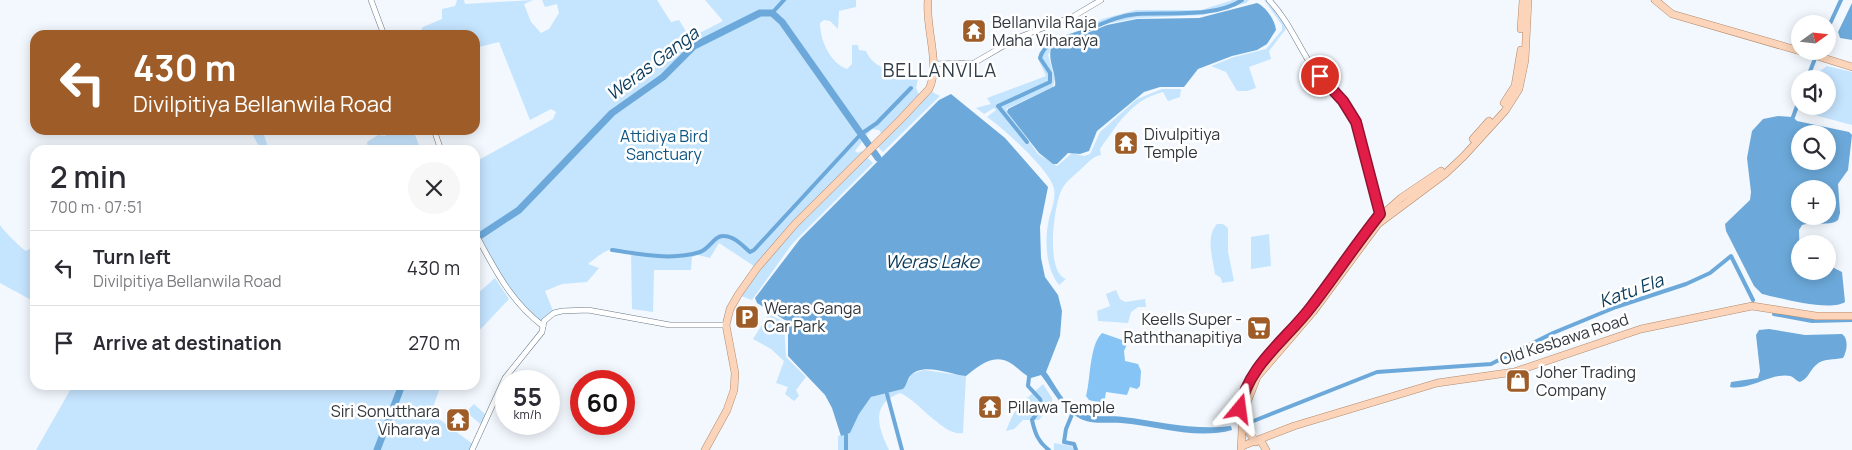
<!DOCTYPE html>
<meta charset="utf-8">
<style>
:root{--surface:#fff;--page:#f7f7f7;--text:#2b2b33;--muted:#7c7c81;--line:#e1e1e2}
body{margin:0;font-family:Manrope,sans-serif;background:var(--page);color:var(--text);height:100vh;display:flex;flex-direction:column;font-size:19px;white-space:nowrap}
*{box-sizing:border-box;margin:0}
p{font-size:16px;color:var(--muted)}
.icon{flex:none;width:28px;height:28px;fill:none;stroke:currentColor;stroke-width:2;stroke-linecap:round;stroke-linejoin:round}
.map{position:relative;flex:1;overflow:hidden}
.details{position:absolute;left:30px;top:145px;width:450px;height:245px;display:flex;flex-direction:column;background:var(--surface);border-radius:15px;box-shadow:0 2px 12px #0003}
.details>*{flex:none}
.guide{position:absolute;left:30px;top:30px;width:450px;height:105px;border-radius:15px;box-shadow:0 2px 12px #0003;background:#9e5d28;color:#fff;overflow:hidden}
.needle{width:32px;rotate:75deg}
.fabs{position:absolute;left:1791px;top:15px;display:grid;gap:10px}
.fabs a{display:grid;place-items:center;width:45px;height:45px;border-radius:50%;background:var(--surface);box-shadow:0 2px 12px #0003;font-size:25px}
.speed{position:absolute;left:495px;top:370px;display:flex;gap:10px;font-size:25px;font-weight:700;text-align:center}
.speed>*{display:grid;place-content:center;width:65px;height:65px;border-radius:50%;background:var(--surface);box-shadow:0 2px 12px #0003;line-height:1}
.speed small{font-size:12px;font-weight:400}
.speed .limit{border:8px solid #d22;background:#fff;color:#111}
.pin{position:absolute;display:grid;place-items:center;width:42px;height:42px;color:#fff;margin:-21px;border:2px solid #fff;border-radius:50%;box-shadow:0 1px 5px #0007}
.me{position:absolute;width:55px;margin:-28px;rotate:16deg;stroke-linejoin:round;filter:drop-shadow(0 0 4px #0008)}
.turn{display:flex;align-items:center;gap:18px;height:105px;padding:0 20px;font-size:22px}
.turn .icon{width:65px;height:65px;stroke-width:2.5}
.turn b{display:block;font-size:35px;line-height:42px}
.round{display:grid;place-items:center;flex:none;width:52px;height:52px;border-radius:26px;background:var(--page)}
.overview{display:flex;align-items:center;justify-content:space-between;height:85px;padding:0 20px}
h1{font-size:30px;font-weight:600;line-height:38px}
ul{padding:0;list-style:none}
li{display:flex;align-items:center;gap:15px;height:75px;padding:0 20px;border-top:1px solid var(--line)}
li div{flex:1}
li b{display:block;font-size:19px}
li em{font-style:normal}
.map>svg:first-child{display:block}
.green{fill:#c5e4fe}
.forest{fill:#86c4f6}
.water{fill:#6ca9da;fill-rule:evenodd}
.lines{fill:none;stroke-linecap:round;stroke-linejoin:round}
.canal{stroke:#6ca9da;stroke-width:4}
.river{stroke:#6ca9da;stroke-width:7}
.tertiary-casing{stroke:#6a7985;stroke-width:6}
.primary-casing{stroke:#b28a6e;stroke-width:8}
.tertiary{stroke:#fff;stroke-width:5}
.primary{stroke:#fbd4b9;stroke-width:7}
.route-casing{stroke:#92132f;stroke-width:12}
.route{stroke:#e11d48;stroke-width:9}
.labels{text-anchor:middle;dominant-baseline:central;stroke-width:5;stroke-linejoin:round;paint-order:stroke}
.poi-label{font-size:16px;fill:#2f363b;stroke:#fff;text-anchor:start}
.park-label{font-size:16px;fill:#0e5684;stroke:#fff}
.street-label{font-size:16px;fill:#2f363b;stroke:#fff}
.water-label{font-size:18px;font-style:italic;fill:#093a5a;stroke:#fff}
.quarter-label{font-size:19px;letter-spacing:1px;fill:#313f4a;stroke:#fff}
</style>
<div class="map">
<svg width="1852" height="450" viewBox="0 0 1852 450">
<rect width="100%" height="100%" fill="#f2f8fe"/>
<g class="green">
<path d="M457,0H464L465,4L533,0L524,4L531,22L541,33L549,29L559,13L557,4L545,7L542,0H657L671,22L679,20L690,38L723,21L705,0H856V7L839,11L838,29L830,21L824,20L820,23C820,40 830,63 847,69L852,64V45H858L859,50L866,51C874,70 896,73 914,74L918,79L916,88L921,99L928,90L940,96L883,152L875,144L883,136L879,130L872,129C866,135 861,144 855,151L858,153L861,151L873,163L792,244L752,300L738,295L757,268L719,243L710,258L698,255L692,257L691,270H654L653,312L632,309L631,251C609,245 605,251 588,264L599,268L587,282L562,284L545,291L554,313L543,323L524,312L477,237L475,239V162L553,119L556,112L551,109L530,120L499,42L475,48V35H422L421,30L423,27L442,19V9L455,6Z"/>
<path d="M1233,0H1249L1246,3L1203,15L1137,18L1106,24L1054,45L1048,55L1055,79L1053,87L1006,109L1038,154L1057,166L1072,153L1084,156L1090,154L1100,132L1137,99L1162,89H1181L1180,97L1168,101L1163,92C1131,100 1118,124 1100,149L1101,155C1093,156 1088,163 1082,168C1075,175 1065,182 1061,191C1054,207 1045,272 1066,279L1059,285C1046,269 1044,240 1049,219C1051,210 1056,199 1054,189C1052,172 1002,127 987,117L996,110L994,108L984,114L976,108L991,104L987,98L1046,76L1038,59L1039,53L1050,40L1084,30L1102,19L1136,10H1201Z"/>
<polygon points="1264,0 1269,0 1288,26 1269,51 1271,59 1249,67 1256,88 1247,91 1237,91 1226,72 1211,66 1234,57 1266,49 1282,30 1282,25"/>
<polygon points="1827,66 1852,72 1852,125 1803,112 1805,106 1828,106 1828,79 1817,79 1820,71"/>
<polygon points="250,130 265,130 264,135 269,150 261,150"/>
<polygon points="390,130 413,130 421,150 368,150 367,142 378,135 385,136"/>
<path d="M1217,224H1223L1228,228V252L1234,281L1222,283L1221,278L1215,274C1213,259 1205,237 1217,224Z"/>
<path d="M0,225C3,230 22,249 26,251L35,246V302L0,283Z"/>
<polygon points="1269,234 1271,266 1251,269 1251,237"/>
<polygon points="495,278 509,299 475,335 475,296"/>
<polygon points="1116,290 1120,299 1125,302 1145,299 1146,307 1138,307 1131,312 1128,323 1098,321 1097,311 1110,306 1106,294"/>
<polygon points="769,314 784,322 786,357 806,377 796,390 799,396 794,401 785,394 788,387 776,383 784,361 771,349 753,339"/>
<path d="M924,370L966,376L963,433C944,437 918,400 900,393C870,404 878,427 889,450H838V436L850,433L859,414L871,397L903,389L912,374Z"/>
<path d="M1043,384L1052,398V404L1039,420H1023L1014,429L1006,431C1017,402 1022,404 1043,384Z"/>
<polygon points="73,385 441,385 431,413 474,445 472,450 36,450"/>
<polygon points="474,404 488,417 484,427 466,412"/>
<polygon points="1054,443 1071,446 1074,450 1054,450"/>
</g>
<path class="forest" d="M1102,333L1128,342L1124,351L1125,361L1138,364L1141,371L1140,386L1137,389L1130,387L1127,395L1106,392L1104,404L1089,400L1086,396C1091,378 1089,346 1102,333Z"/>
<g class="water">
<path d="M1257,3C1266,7 1275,20 1276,30L1267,44L1257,50L1232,56L1198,69L1184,87H1160L1144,92L1097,131L1089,151L1080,154L1068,153L1057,164H1053L1039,153L1007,112L1008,109L1055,86C1057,74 1046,58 1052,47L1107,25L1137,19L1199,18Z"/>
<polygon points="1852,3 1852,40 1840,38 1838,32"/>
<path d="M951,94L1005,138L1048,187L1040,227L1041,258L1045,277L1058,295L1062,311L1060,336L1046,372C1055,384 1064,404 1077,411C1092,419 1107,415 1123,417C1158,421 1195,431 1231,426L1232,430C1196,440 1157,426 1121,423C1108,422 1091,425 1079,418C1062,409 1053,391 1041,375L1031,378C1023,374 1018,368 1012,364C994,352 980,365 966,376C951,375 925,362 911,375C907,379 907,385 903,389L871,397L859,414L850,433L841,436L832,408L825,395L788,356V322L757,303L755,298L800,239L939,100Z"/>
<path d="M1778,116L1793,117L1797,121L1849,132L1852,135L1848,170L1838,184L1840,213L1838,220C1829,227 1814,221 1802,225L1799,230L1800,271H1828V265L1842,272L1845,302C1830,312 1779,298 1762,294L1754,286L1726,231L1725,224L1750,200L1751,192L1747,158L1752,131L1763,119ZM1800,134H1828V161H1800ZM1800,189H1828V216H1800Z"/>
<path d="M1769,329L1805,335L1842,334C1849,339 1847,351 1843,358C1834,360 1823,358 1816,365C1809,371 1809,378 1800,382C1796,381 1794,377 1790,376C1773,372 1749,391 1730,387L1731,382L1758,378L1760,371L1756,335L1759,330Z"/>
</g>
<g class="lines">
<g class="canal">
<polyline points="772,13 784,0"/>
<polyline points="1828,28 1841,0"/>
<polyline points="1807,79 1818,51"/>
<polyline points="1793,117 1800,98"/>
<path d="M1027,142L998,106L1050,82V73L1040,58C1045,41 1061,39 1076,34C1098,27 1113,16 1137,14C1168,12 1216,18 1242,0"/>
<path d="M612,250C641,254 671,261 700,252C710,249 714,235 724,236C734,236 743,246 750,252L754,250L861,134L877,123L911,88"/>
<polyline points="1774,314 1812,321 1852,320"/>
<path d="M1029,377L1028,386L1040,399L1042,406L1032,420C1035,433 1038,442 1049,450"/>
<polyline points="887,394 902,450"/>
<polyline points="1073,412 1066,429 1064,442 1074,444 1076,450"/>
<polyline points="1251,422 1377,372 1491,364 1553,333 1616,307 1686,284 1710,273 1731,256 1753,300"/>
<polyline points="846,435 846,450"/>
</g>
<g class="river">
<polyline points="475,239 519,210 612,113 663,77 694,46 760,13 772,13 782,22 878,158"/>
<polyline points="377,450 402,385"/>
</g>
<defs>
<g id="tertiary">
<polyline points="371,0 384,35"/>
<path d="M1269,0C1288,20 1298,45 1313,68C1327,88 1347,101 1357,125C1366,149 1370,200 1382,217"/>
<polyline points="933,64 974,63 1017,38 1074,16 1101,0"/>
<polyline points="434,130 441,150"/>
<path d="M475,233C495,269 509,300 543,326"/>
<polyline points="472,450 505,378 542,332 544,321 554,313 562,311 588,310 670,325 726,325"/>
</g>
<g id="primary">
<polyline points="1655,0 1672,14 1800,51"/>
<polyline points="1521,29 1523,0"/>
<polyline points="1801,51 1852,67"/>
<polyline points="1504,103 1515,86 1521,50"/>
<polyline points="1473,139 1489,121"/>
<polyline points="1374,222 1401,198 1441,171"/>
<polyline points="1315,302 1348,257"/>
<polyline points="1242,400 1251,377"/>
<polyline points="1244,425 1256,442"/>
<polyline points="1261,441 1266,450"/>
<polyline points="1242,446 1294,426 1437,383 1514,372 1641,329 1752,306 1816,316 1852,316"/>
<path d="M705,450L727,410L734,390L735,373L726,325L730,309L738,295L757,268L795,224L901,119L929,89C941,64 925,28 928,0"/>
<polyline points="1241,450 1243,413 1257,377 1313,312 1378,224 1445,174 1464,156 1505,111 1519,89 1525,60 1528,0"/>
</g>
</defs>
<use href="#tertiary" class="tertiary-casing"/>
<use href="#primary" class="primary-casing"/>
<use href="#tertiary" class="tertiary"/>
<use href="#primary" class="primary"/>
</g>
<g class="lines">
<defs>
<path id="route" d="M1240,409C1247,366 1286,340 1311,307C1335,276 1356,244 1380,214L1356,122L1343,101L1320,76"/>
</defs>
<use href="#route" class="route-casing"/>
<use href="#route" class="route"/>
</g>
<defs>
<symbol id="temple-square" viewBox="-11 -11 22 22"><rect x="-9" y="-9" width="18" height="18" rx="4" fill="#9e5d28" stroke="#fff"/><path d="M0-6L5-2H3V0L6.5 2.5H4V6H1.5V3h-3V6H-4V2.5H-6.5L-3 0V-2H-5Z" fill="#fff"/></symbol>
<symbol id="parking-square" viewBox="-11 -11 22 22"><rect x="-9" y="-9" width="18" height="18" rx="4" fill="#9e5d28" stroke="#fff"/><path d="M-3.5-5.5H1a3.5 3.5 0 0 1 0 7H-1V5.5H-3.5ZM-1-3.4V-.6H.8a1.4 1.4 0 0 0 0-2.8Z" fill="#fff"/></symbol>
<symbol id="supermarket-square" viewBox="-11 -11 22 22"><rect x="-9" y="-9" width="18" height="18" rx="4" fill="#9e5d28" stroke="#fff"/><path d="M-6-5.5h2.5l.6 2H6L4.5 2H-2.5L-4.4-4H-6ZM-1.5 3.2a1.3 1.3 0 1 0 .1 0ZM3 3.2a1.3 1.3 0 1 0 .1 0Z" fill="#fff"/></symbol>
<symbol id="shop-square" viewBox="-11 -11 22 22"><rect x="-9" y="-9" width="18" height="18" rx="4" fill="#9e5d28" stroke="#fff"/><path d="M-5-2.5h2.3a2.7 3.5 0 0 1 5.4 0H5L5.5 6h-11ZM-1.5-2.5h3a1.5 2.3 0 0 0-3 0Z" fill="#fff"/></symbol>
</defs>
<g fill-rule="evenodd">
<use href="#temple-square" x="960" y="17" width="28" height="28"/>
<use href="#temple-square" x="1112" y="129" width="28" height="28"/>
<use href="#parking-square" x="733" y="303" width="28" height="28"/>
<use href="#supermarket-square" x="1245" y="314" width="28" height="28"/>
<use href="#shop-square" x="1504" y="367" width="28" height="28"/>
<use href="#temple-square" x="976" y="393" width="28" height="28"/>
<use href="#temple-square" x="444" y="406" width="28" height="28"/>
</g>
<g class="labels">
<g class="poi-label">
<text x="992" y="22">Bellanvila Raja<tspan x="992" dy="18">Maha Viharaya</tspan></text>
<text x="1144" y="134">Divulpitiya<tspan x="1144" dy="18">Temple</tspan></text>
<text x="764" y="308">Weras Ganga<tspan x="764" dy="18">Car Park</tspan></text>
<text x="1242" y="319" text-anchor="end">Keells Super -<tspan x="1242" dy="18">Raththanapitiya</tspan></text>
<text x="1536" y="372">Joher Trading<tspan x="1536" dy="18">Company</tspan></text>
<text x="1008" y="407">Pillawa Temple</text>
<text x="440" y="411" text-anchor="end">Siri Sonutthara<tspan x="440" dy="18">Viharaya</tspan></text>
</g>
<g class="park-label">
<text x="664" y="136">Attidiya Bird<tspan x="664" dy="18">Sanctuary</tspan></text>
</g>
<g class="street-label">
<text transform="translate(1564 339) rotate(-18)">Old Kesbawa Road</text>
</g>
<g class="water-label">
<text transform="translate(652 63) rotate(-37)">Weras Ganga</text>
<text x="932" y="261">Weras Lake</text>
<text transform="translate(1631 290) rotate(-20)">Katu Ela</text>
</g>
<g class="quarter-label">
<text x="940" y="70">BELLANVILA</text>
</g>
</g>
</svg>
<div class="fabs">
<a><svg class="needle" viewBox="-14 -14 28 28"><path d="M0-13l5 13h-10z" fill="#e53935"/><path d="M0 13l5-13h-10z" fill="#7c7c81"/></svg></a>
<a><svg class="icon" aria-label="sound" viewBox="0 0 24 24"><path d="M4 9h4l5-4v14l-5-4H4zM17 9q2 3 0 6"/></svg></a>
<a><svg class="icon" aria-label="search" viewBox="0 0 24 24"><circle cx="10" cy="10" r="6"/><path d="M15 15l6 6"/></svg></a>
<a>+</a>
<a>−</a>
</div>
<div class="speed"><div>55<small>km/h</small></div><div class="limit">60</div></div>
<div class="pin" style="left:1320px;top:76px;background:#d93025"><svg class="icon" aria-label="arrive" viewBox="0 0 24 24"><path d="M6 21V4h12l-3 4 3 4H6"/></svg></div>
<svg class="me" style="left:1240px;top:409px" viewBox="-20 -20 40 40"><path d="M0-17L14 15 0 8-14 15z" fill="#e11d48" stroke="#fff" stroke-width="4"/></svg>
<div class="guide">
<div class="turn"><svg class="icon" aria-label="left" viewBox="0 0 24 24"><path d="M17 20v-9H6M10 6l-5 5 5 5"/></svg><div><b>430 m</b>Divilpitiya Bellanwila Road</div></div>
</div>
<section class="details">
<div class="overview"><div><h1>2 min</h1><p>700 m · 07:51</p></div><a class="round"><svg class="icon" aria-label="close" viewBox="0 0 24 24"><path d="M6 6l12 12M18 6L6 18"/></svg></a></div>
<ul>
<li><svg class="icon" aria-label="left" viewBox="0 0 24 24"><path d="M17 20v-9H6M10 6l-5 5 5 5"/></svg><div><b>Turn left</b><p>Divilpitiya Bellanwila Road</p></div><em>430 m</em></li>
<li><svg class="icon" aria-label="arrive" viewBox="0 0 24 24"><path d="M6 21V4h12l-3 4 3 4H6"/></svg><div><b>Arrive at destination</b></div><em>270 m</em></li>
</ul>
</section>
</div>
